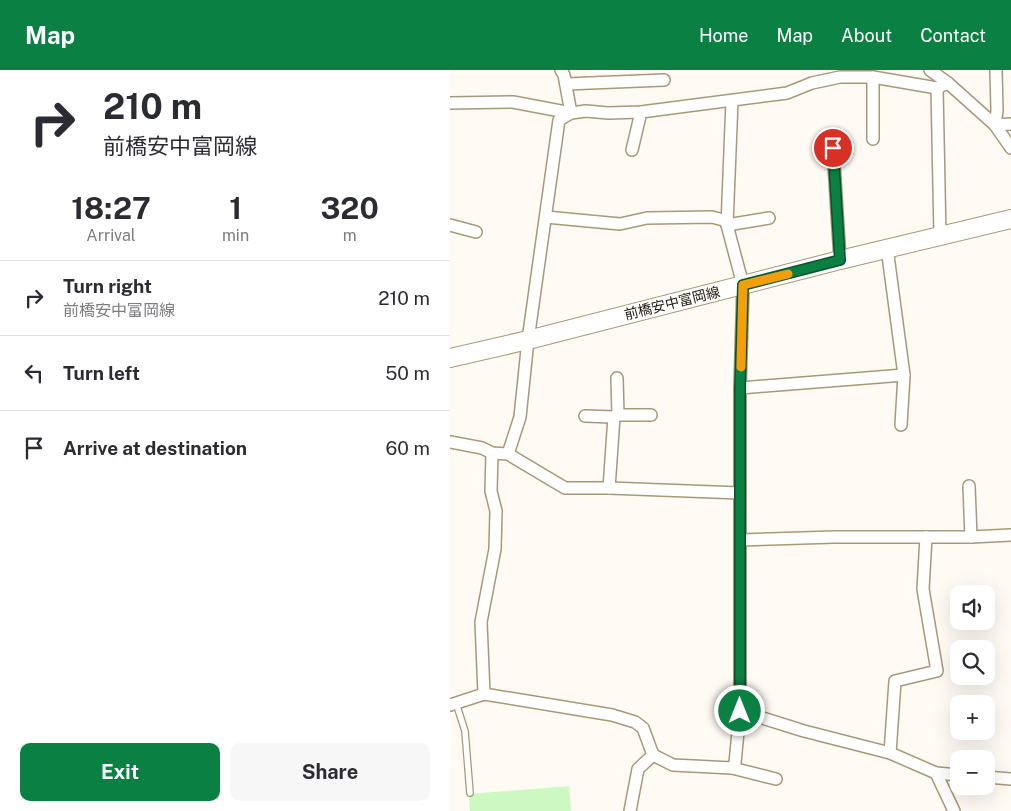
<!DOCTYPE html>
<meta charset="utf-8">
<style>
:root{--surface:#fff;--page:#f7f7f7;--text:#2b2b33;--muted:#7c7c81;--line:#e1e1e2;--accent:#0b8043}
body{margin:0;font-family:"Public Sans","Noto Sans JP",sans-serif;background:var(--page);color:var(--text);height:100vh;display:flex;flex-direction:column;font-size:19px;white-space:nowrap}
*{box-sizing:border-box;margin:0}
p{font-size:16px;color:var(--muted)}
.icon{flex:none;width:28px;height:28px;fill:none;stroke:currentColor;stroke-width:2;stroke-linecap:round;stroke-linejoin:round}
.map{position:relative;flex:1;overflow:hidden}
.details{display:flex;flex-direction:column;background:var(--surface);width:450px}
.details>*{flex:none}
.top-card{background:#fff;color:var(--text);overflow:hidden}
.fabs{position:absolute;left:500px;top:515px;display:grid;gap:10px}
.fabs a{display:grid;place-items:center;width:45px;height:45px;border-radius:10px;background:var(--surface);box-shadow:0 5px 20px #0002;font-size:25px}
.pin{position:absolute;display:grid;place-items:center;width:42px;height:42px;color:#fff;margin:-21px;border:2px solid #fff;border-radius:50%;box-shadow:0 1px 5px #0007}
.me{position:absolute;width:55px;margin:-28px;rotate:0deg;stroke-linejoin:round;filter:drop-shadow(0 0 4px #0008)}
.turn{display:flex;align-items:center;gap:18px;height:105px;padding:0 20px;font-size:22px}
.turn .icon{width:65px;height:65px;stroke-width:2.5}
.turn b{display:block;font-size:35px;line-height:42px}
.eta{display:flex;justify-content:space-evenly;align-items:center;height:85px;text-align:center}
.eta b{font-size:30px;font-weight:700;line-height:35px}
.primary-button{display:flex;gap:10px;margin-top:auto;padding:10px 20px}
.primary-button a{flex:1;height:58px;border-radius:10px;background:var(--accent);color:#fff;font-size:20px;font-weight:700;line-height:58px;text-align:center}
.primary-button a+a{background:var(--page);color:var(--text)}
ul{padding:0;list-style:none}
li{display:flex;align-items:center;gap:15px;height:75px;padding:0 20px;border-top:1px solid var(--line)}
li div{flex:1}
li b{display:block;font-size:19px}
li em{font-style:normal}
header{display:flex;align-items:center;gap:30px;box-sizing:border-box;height:70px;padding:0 25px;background:var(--accent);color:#fff}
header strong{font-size:24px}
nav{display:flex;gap:28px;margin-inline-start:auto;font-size:18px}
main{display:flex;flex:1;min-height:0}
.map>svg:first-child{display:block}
.green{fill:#cdf8c1}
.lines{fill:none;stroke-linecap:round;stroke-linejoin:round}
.service-casing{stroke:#a89877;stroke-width:8}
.minor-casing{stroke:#a89877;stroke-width:14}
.primary-casing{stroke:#a89877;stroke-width:20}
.service{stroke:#fff;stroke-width:5.5}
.minor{stroke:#fff;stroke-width:11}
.primary{stroke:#fff;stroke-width:18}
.route-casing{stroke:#07532c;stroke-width:12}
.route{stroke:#0b8043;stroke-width:9}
.slow{stroke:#f59e0b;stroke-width:9}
.labels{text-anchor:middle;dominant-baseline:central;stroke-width:4;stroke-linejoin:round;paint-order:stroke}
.street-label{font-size:14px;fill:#1e180b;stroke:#fff}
</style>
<header>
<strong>Map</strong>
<nav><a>Home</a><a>Map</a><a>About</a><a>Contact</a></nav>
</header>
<main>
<section class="details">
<div class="top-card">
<div class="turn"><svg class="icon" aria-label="right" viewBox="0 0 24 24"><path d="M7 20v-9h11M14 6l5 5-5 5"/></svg><div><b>210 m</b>前橋安中富岡線</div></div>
</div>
<div class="eta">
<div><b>18:27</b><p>Arrival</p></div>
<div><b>1</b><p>min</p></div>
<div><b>320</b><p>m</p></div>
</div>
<ul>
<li><svg class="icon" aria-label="right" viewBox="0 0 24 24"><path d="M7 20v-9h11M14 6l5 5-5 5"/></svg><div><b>Turn right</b><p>前橋安中富岡線</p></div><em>210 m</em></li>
<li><svg class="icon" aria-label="left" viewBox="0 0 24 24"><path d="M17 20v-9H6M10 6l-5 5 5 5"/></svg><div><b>Turn left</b></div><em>50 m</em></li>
<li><svg class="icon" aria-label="arrive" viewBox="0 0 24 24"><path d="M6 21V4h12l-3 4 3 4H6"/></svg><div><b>Arrive at destination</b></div><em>60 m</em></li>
</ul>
<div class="primary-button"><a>Exit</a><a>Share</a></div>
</section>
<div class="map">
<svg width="561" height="741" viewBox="0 0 561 741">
<rect width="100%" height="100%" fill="#fffbf4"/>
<polygon class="green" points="119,716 121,741 20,741 19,724"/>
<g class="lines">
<defs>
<polyline id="service" points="6,633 15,661 20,723"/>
<g id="minor">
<polyline points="480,0 498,13 545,55 561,78"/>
<polyline points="546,0 547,41 545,55 561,54"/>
<polyline points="116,14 214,10"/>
<polyline points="487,18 490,167"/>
<polyline points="0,33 63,32 121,43 136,41 158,43 191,42 337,23 362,13 390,7 423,7 487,18 498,13"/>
<polyline points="423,69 423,7"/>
<polyline points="377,72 383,78 390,190"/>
<polyline points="182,80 191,42"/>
<polyline points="96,147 170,154 197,148 262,147 277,151"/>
<polyline points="0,155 26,162"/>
<polyline points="277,155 319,148"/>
<polyline points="437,178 454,305 451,355"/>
<polyline points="290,318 454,305"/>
<polyline points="168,345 201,345"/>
<polyline points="135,346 164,347"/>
<polyline points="0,372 32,378 42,383 58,384 115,418 159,418 290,423"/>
<polyline points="58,384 70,347 78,270 109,50 121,43 114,5 111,0"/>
<polyline points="519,416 521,467"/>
<polyline points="159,418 164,347 168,345 167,308"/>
<polyline points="291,470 384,467 521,467 561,465"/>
<polyline points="34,624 31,552 45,479 46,441 41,421 42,383"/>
<polyline points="0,635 34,624 162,645 185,652 193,658 203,685 188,699 180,741"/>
<polyline points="290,641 354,661 440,683 486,703 509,705"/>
<polyline points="440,683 445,611 487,601 473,519 476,467"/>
<polyline points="203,685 223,695 282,698 285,693 290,641 290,318 293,215 277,155 282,31"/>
<polyline points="282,698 326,709"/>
<polyline points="486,703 504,741"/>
<polyline points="536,707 561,709"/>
</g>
<polyline id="primary" points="0,288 78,270 390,190 561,149"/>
</defs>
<use href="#service" class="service-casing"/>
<use href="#minor" class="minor-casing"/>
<use href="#primary" class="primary-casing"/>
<use href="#service" class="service"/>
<use href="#minor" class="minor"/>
<use href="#primary" class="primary"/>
</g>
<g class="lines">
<defs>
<polyline id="route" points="290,641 290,318 293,215 390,190 383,78"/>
</defs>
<use href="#route" class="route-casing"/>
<use href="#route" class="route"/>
<polyline class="slow" points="291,297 293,215 338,204"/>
</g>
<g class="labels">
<g class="street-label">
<text transform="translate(222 233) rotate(-14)">前橋安中富岡線</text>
</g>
</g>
</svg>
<div class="fabs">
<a><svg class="icon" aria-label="sound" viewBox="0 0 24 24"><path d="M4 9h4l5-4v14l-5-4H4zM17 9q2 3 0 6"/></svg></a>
<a><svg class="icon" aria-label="search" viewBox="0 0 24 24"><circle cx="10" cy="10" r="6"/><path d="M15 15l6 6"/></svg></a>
<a>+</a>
<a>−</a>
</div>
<div class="pin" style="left:383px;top:78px;background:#d93025"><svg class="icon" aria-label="arrive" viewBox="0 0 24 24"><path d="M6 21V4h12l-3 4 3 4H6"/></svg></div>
<svg class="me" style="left:290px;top:641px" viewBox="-20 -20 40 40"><circle r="17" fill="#0b8043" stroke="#fff" stroke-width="3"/><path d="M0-11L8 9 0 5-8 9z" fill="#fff"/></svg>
</div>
</main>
